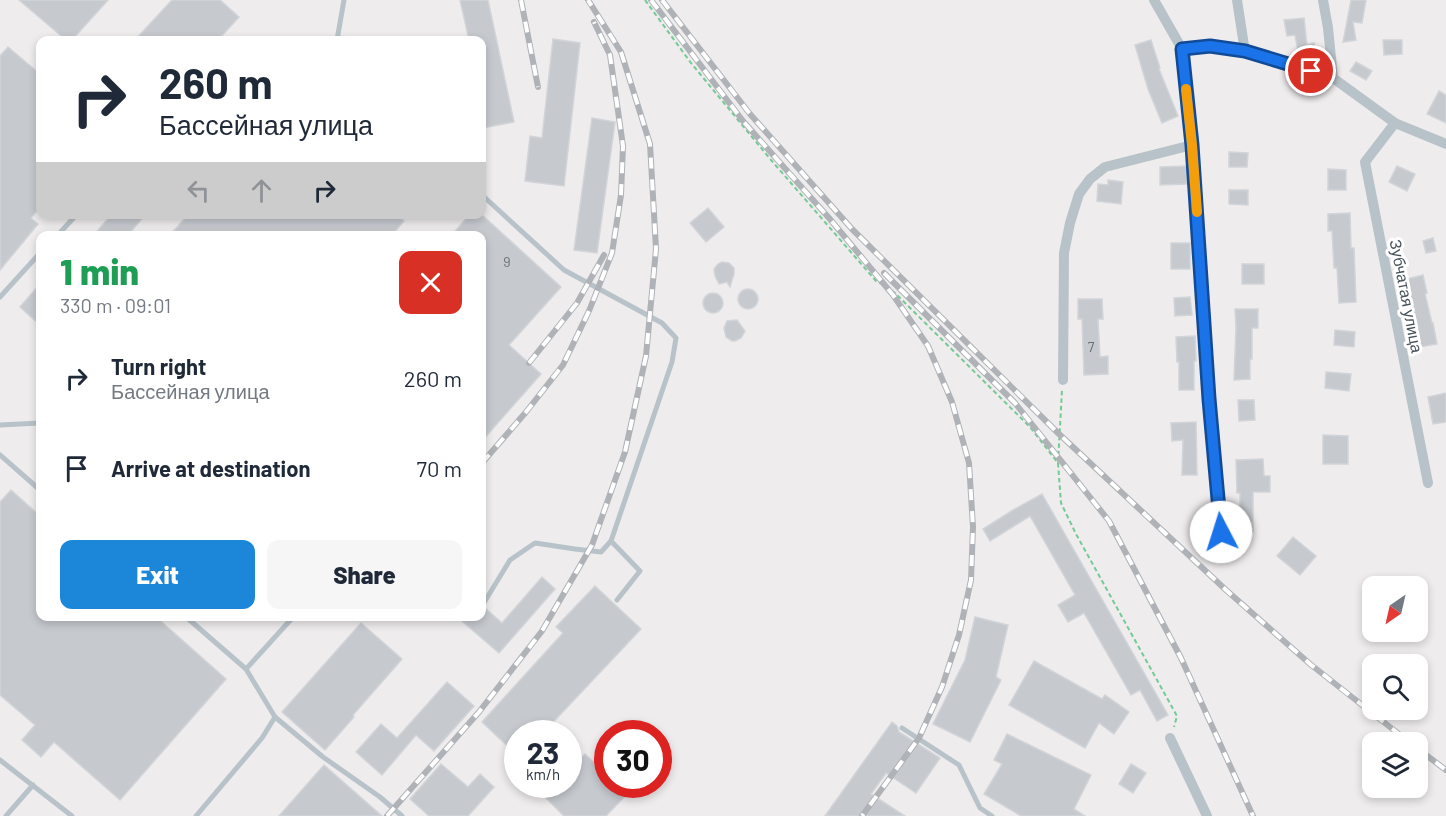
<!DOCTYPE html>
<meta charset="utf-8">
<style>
:root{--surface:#fff;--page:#f6f6f7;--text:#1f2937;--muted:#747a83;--accent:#1c86d9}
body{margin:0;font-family:Barlow,sans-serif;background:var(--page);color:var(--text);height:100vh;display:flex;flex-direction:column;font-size:22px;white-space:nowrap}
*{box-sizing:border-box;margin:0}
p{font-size:20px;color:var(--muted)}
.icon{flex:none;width:33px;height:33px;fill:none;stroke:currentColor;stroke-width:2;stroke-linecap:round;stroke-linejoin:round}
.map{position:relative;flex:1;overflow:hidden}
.details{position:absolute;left:36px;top:231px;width:450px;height:390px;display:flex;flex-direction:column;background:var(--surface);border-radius:12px;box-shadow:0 3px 9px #0003}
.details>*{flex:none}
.top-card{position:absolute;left:36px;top:36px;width:450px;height:183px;border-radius:12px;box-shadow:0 3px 9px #0003;background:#fff;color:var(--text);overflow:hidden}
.needle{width:39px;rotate:214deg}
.controls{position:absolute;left:1362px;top:576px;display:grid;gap:12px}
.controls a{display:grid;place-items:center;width:66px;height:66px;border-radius:12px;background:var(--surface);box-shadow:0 3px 9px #0003;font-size:30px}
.speed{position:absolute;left:504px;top:720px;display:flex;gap:12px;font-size:30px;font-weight:700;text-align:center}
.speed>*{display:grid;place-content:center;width:78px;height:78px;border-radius:50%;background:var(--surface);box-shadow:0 3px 9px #0003;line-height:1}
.speed small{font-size:15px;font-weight:400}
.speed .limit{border:9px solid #d22;background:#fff;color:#111}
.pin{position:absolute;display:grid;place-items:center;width:51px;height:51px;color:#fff;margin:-26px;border:3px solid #fff;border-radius:50%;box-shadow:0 2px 6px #0007}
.me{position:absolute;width:66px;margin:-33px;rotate:355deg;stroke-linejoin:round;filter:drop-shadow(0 0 4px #0008)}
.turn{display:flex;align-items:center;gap:21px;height:126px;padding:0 24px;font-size:27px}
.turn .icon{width:78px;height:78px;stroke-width:2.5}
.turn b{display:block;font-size:42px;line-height:51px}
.lanes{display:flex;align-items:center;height:57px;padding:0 24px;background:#0003;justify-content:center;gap:30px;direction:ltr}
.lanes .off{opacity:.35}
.round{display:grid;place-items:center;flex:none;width:63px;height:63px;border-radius:12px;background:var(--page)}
.summary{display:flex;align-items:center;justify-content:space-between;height:102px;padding:0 24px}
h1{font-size:36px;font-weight:800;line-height:45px;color:#1e9e55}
.cta{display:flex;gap:12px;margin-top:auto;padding:12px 24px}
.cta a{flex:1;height:69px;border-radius:12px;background:var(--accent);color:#fff;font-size:24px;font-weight:800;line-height:69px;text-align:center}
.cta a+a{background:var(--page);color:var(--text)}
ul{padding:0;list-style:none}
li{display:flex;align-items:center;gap:18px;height:90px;padding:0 24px}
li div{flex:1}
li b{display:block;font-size:22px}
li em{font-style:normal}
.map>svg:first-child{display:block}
.building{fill:#c6cacf;stroke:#d1d4d8;stroke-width:1.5}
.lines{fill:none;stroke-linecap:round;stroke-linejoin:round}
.path{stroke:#74ca95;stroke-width:2;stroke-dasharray:4.5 3;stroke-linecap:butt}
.lane{stroke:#b8c3c9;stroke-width:5}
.street{stroke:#b8c3c9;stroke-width:10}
.rail-casing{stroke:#afb3b7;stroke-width:6}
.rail{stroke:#fff;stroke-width:4;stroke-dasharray:11;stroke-linecap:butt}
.route-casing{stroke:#114b97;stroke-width:15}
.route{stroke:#1a73e8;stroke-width:10}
.slow{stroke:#f59e0b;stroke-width:10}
.labels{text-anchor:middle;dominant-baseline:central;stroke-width:6;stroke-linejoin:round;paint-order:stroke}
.number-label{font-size:14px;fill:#657076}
.street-label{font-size:16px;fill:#455259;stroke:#fff}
</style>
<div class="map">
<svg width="1446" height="816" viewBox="0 0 1446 816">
<rect width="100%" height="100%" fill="#efeced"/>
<g class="building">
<polygon points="19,0 108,0 72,40 66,40"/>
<polygon points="172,0 220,0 239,17 218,40 135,40"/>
<polygon points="460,0 488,0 514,122 482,128 482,40 469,40"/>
<polygon points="1351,0 1366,0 1362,23 1353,22 1356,40 1343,42"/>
<polygon points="1304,18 1307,45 1314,43 1316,54 1299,57 1295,35 1287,36 1284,20"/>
<polygon points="553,39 580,43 564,186 525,181 530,136 542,138"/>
<polygon points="1151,40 1160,68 1159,69 1178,116 1162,123 1148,89 1135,45"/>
<polygon points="1383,40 1402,40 1402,54 1384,55"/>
<polygon points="8,47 40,74 40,207 31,218 38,224 0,270 0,56"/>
<polygon points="1356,62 1372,71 1366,80 1350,71"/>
<polygon points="1439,91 1446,95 1446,123 1427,114"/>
<polygon points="592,118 615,122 597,253 574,250"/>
<polygon points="1229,152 1248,153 1247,167 1229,167"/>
<polygon points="1186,166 1187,184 1160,185 1160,167"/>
<polygon points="1397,166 1415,174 1407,191 1389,182"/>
<polygon points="1328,169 1346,170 1346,190 1328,190"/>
<polygon points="1108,180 1123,182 1121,204 1097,201 1098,184 1108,185"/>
<polygon points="1229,190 1248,190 1248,205 1229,204"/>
<polygon points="708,208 724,227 706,242 690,223"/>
<polygon points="1350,213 1351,248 1354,248 1356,302 1339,303 1337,268 1334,268 1332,231 1328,231 1328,214"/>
<polygon points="112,214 146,214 127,236 93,236"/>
<polygon points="189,214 396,214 404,221 391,236 169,236"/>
<polygon points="470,214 481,214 561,287 509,345 541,374 482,441 482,236 451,236"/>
<polygon points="1433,238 1436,251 1426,253 1423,241"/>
<rect x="1171" y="243" width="19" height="26"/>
<polygon points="722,262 729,263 734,268 734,274 730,287 727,282 719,284 715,276 714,269 718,264"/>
<rect x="1242" y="264" width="22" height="20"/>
<polygon points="1423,275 1427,293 1425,294 1432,323 1433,323 1437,344 1420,347 1407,279"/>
<polygon points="40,284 40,325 20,307"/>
<circle cx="748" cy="299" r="10"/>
<circle cx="713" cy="303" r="10"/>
<polygon points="1190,297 1192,315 1175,316 1174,298"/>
<polygon points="1078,299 1102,299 1103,319 1098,319 1100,357 1108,356 1108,374 1084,375 1082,319 1078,319"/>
<polygon points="1235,309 1258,309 1258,328 1252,328 1252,359 1250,359 1250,379 1234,380 1236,328"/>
<polygon points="737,320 745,331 741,338 735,341 732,341 726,337 724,328 727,321"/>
<polygon points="1335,330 1355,332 1354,347 1334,345"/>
<polygon points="1195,336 1196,361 1194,361 1194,390 1179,390 1179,362 1177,362 1176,337"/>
<polygon points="1326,372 1351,374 1349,391 1325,388"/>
<polygon points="1446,393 1446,422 1433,424 1428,397"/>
<polygon points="1238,400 1254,400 1255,420 1239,421"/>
<polygon points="1196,422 1197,475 1182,475 1183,440 1172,441 1171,423"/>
<polygon points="1323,435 1348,436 1348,464 1323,464"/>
<polygon points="1263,459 1264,476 1270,476 1270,492 1253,492 1253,531 1240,532 1240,493 1237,493 1236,460"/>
<polygon points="11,490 40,516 40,616 155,616 226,679 120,800 54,742 41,757 22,740 35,725 0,695 0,502"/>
<polygon points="1042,494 1168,715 1157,721 1140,690 1131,695 1084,613 1068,622 1058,605 1075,595 1030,516 990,541 983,529 1013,510"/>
<polygon points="1293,537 1316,556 1300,575 1277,556"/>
<polygon points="542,577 555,589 499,653 456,616 482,616 482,611 486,609 502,623"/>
<polygon points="595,586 641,629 542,734 518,734 518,756 482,722 563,633 556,627"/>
<polygon points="975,617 1008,625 996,677 1001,680 970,742 933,724 965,660"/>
<polygon points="361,623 402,659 353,715 354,717 325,750 282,712"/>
<polygon points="1034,661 1102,699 1105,695 1129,712 1114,734 1099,723 1085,748 1009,705"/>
<polygon points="447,682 474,706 434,751 416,735 382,775 356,752 381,724 397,738"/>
<polygon points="892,722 897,726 899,732 940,758 916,793 886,773 871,794 905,816 825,816"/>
<polygon points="1007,734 1091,775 1074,809 1085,816 1021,816 984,794 1002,764 994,760"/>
<polygon points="585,754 608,776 608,784 617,784 627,794 606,816 564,816 544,796 555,784 568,784 568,770"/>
<polygon points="441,764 468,787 480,774 494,787 468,816 429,816 410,799"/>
<polygon points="1131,764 1146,773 1133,793 1119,784"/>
<polygon points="324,765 382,816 279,816"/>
</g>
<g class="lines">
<g class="path">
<polyline points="645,0 691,63 771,160 876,281 884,285 895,293 1030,427 1058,463 1062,390"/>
<polyline points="1058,463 1061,503 1076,534 1177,716 1174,727"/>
</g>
<g class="lane">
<polyline points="337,40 344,0"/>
<polyline points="482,195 564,270 662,323 676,338 672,362 611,541 640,571 617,600"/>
<polyline points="57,236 77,214"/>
<polyline points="0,297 40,253"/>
<polyline points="0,425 40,423"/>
<polyline points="0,455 40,490"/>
<polyline points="482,606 510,560 535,543 575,549 601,552 611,541"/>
<polyline points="185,616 246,669 275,717 323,757 380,797 402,816"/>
<polyline points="246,669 294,616"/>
<polyline points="902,728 959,765 980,808 992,816"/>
<polyline points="0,760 72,816"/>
<polyline points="6,816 33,785"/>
<polyline points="196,816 262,738 275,717"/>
</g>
<g class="street">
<polyline points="1154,0 1182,49 1192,145 1209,399 1222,532"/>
<polyline points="1237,0 1245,52"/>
<polyline points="1323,0 1328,28 1333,78"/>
<polyline points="1182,49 1211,46 1245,52 1333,78 1395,123 1446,144"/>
<polyline points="1395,123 1365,162 1428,483"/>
<polyline points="1063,380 1064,253 1070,223 1079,194 1090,179 1105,167 1192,145"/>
<polyline points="1170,738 1207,816"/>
</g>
<defs>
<g id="rail">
<polyline points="521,0 538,87"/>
<polyline points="651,0 743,121 829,218 893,295 928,346 952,402 969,463 973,527 971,580 959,635 942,687 919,738 862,816"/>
<polyline points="662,0 750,114 852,229 1058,433 1226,590 1310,664 1409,742"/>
<polyline points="884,273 1015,403 1109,521 1181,658 1253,816"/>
<polyline points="529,363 577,303 604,255"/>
<polyline points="482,463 526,412 563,365 589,311 612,253 621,195 623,146 610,55 594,22"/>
<polyline points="1418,749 1446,770"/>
<polyline points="387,816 479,712 542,631 592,545 625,452 646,356 656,249 650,144 621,52 588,0"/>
</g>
</defs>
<use href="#rail" class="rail-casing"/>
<use href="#rail" class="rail"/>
</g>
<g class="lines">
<defs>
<polyline id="route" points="1221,532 1209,399 1192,145 1182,49 1210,46 1245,51 1311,71"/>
</defs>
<use href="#route" class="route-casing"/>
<use href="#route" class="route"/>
<polyline class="slow" points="1186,89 1192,145 1197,212"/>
</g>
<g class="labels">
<g class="number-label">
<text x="507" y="261">9</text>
<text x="1091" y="346">7</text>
</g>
<g class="street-label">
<text transform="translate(1407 296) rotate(79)">Зубчатая улица</text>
</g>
</g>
</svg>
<div class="controls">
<a><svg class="needle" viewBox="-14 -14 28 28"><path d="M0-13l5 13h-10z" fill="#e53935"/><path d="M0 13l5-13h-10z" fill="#747a83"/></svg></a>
<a><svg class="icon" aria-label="search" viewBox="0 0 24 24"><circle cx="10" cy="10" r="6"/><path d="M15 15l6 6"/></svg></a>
<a><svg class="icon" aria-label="layers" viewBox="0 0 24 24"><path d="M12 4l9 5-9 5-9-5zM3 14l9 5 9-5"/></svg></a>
</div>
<div class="speed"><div>23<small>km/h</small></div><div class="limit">30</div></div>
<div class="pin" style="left:1311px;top:71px;background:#d93025"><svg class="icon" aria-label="arrive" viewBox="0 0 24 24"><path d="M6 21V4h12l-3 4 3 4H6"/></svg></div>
<svg class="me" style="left:1221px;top:532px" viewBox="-20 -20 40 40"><circle r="19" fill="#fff"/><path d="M0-13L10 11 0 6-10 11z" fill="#1a73e8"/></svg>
<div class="top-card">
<div class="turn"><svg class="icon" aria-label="right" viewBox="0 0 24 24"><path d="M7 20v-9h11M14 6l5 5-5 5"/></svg><div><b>260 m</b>Бассейная улица</div></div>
<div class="lanes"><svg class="icon off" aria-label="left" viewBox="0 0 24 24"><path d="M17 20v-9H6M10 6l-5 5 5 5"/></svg><svg class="icon off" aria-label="ahead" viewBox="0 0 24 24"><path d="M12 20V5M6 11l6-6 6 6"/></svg><svg class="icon" aria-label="right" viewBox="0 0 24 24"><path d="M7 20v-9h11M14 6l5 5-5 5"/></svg></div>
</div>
<section class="details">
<div class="summary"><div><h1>1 min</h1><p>330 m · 09:01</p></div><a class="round" style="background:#d93025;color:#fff"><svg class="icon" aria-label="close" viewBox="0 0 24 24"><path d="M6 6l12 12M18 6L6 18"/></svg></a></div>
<ul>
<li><svg class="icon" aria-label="right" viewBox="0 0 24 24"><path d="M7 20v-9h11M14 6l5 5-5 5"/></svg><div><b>Turn right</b><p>Бассейная улица</p></div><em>260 m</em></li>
<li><svg class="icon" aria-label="arrive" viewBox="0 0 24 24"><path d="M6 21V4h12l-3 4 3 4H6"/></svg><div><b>Arrive at destination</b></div><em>70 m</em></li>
</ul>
<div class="cta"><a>Exit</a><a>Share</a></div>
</section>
</div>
